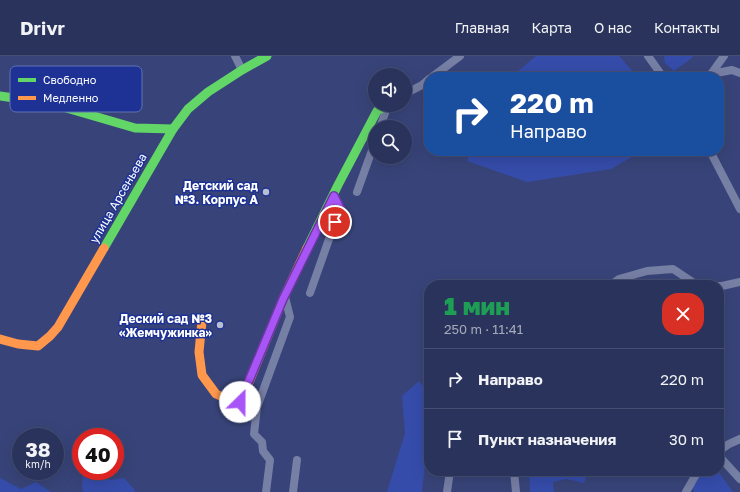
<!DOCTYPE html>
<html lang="ru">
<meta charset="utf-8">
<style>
:root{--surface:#2a335b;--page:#363f64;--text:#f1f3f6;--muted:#a5aabb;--line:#464e71}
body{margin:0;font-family:"Golos Text",sans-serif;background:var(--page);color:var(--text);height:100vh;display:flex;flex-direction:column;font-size:15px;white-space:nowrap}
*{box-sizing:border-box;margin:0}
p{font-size:13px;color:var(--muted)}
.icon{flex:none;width:22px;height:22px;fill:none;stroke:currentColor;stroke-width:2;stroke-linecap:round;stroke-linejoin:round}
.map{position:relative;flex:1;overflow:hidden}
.sheet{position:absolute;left:424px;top:224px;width:300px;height:196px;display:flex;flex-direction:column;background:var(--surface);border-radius:16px;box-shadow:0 4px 16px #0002,0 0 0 1px var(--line)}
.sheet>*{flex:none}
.top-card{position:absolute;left:424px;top:16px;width:300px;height:84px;border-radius:16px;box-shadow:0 4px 16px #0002,0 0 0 1px var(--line);background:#1a4fa0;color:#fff;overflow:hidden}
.buttons{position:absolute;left:368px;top:12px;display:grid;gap:8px}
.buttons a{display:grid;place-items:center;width:44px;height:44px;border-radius:50%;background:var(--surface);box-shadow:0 4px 16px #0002,0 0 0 1px var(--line);font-size:20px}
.speed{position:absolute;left:12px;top:372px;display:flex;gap:8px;font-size:20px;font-weight:700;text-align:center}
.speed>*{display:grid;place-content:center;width:52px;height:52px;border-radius:50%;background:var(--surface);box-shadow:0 4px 16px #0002,0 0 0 1px var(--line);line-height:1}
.speed small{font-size:10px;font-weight:400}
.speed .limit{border:6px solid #d22;background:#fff;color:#111}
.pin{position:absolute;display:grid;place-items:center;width:34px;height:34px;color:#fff;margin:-17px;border:2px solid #fff;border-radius:50%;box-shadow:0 1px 4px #0007}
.me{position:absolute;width:44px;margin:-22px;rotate:23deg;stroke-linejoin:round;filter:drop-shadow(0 0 3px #0008)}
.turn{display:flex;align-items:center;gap:14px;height:84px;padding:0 20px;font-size:18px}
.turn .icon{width:52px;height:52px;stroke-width:2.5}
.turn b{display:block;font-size:28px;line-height:34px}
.round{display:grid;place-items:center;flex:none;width:42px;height:42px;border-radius:16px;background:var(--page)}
.head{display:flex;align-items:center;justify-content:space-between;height:68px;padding:0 20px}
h1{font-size:24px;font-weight:800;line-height:30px;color:#1e9e55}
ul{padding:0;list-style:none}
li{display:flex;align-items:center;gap:12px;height:60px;padding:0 20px;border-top:1px solid var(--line)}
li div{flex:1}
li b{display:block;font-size:15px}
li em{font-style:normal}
header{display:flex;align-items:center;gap:24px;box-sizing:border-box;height:56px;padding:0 20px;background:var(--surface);border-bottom:1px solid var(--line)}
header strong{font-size:19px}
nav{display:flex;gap:22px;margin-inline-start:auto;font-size:14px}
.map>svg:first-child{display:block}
.green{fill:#354caa}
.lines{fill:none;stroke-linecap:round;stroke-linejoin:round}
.street{stroke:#767fa4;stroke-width:8}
.fast{stroke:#63d668;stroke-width:9}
.slow{stroke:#ff974d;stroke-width:9}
.route-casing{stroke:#6d37a1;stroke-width:10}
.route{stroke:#a855f7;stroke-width:7}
.poi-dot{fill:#b9bed0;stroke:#1d3294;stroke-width:1.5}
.labels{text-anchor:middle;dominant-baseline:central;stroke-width:3;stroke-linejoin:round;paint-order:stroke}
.poi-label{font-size:12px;font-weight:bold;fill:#fff;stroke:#1d3294;text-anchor:end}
.street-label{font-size:12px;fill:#fff;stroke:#1d3294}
.key{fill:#1d3294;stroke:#6170b4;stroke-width:1}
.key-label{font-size:11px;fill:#fff}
</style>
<header>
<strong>Drivr</strong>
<nav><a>Главная</a><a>Карта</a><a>О нас</a><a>Контакты</a></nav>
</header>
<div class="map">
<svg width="740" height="436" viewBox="0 0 740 436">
<rect width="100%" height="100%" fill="#384479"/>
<g class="green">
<polygon points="536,0 619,0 638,21 511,21"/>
<polygon points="664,0 693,0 692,2 674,15 665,7"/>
<polygon points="471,95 642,95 611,113 527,126 467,105"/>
<polygon points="419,325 429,338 429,369 422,436 387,436 405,377 402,340"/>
<polygon points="83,415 98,417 110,424 124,422 134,433 135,436 83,436 82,429"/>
<polygon points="529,415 588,415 584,427 566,423 553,426 554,436 530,436"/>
<polygon points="702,415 718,415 733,436 694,436 692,429"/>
<polygon points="0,422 21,433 36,426 51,436 0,436"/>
</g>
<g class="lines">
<g class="street">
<polyline points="235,0 242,14"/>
<polyline points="648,0 663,21"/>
<polyline points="711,18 732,14 740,17"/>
<polyline points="432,21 460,0"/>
<polyline points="706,21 711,18 724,0"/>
<polyline points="405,38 422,29 429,23"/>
<polyline points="380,71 388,49"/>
<polyline points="710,95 740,153"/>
<polyline points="357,136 375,86"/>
<polyline points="611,229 619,223 647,215 673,213 694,227 714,229"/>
<polyline points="719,230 722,230 740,226"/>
<polyline points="310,237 340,152 334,140"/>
<polyline points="719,395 729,388 740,383"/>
<polyline points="719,400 740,423"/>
<polyline points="514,415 516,436"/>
<polyline points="266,436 270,404 263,395 262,386 254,378 257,351 290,261 285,241"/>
<polyline points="293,436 297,404"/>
<polyline points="447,436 450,415"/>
<polyline points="686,436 698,415"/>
</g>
<g class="fast">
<polyline points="0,40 35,45 63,51 135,72 173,73"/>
<polyline points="104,192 173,73 188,53 208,36 242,14 267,0"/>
<polyline points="307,192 338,129 377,55 387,49"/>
</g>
<g class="slow">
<polyline points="202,265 199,296 202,319 216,338 231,345 241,346 283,243 307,192"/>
<polyline points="0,283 18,288 38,290 50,280 58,271 104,192"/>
</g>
</g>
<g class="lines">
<defs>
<polyline id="route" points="240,346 283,243 334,140 340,152 335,166"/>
</defs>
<use href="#route" class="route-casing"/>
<use href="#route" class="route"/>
</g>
<g class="poi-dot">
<circle cx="266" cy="136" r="4"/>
<circle cx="220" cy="269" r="4"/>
</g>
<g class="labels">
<g class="poi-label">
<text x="258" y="129">Детский сад<tspan x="258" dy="14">№3. Корпус А</tspan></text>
<text x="212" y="262">Деский сад №3<tspan x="212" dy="14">«Жемчужинка»</tspan></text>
</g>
<g class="street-label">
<text transform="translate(118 142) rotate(-60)">улица Арсеньева</text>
</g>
</g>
<rect x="10" y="10" width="132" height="46" rx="6" class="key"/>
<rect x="18" y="22" width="18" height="4" fill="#63d668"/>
<rect x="18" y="40" width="18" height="4" fill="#ff974d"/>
<g class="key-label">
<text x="43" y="28">Свободно</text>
<text x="43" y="46">Медленно</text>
</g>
</svg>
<div class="buttons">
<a><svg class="icon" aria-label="sound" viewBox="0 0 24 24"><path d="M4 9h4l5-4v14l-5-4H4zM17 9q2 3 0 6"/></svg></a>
<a><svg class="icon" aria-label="search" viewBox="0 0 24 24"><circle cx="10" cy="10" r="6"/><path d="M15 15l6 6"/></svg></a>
</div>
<div class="speed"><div>38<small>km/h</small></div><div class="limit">40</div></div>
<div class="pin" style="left:335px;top:166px;background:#d93025"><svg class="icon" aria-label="arrive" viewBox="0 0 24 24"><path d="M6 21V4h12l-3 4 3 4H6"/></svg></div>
<svg class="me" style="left:240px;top:346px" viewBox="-20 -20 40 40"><circle r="19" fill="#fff"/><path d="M0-13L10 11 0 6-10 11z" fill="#a855f7"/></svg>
<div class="top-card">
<div class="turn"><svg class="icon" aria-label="right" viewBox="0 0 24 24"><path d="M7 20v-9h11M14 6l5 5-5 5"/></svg><div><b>220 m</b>Направо</div></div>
</div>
<section class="sheet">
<div class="head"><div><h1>1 мин</h1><p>250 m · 11:41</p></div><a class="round" style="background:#d93025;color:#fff"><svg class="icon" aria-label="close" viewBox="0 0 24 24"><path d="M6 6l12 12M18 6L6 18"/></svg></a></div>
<ul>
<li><svg class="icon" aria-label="right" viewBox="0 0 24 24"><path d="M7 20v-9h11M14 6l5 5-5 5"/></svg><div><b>Направо</b></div><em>220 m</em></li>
<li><svg class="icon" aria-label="arrive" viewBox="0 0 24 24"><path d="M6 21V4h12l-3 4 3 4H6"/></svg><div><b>Пункт назначения</b></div><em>30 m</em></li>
</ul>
</section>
</div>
